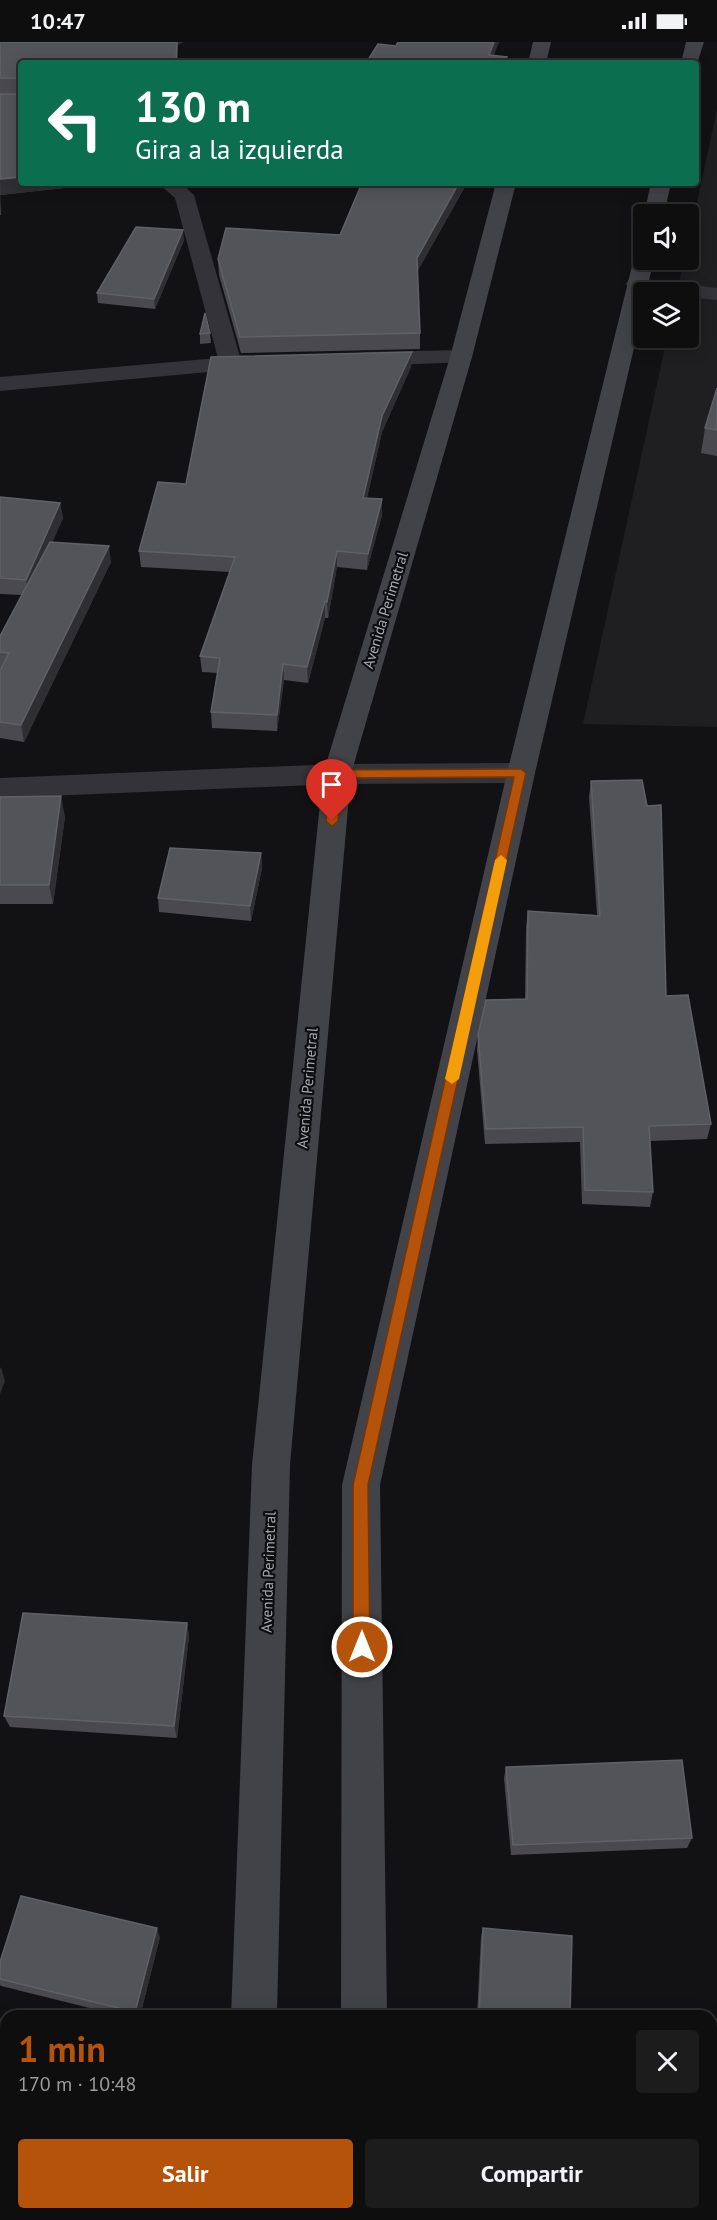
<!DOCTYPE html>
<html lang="es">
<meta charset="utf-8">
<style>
:root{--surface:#0e0e0f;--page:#1c1c1d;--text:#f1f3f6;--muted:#9b9c9e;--line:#2e2e2f;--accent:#b45309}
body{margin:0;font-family:"PT Sans",sans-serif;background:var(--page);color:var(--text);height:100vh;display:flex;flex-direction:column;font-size:22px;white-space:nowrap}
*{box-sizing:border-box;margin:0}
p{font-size:20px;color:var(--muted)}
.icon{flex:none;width:33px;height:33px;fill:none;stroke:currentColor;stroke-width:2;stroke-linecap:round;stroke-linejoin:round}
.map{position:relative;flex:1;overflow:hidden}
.details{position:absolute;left:0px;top:1968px;width:717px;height:210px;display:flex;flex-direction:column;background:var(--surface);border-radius:18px 18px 0 0;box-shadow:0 3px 15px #0003,0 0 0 2px var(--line)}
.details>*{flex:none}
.banner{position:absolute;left:18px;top:18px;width:681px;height:126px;border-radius:6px;box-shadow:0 3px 15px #0003,0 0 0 2px var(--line);background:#0b6e4f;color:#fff;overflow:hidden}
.controls{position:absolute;left:633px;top:162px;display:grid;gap:12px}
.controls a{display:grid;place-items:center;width:66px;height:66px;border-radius:6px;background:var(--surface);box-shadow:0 3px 15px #0003,0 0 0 2px var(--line);font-size:30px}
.pin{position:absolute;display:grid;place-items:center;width:51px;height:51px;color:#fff;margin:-62px -26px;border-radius:50% 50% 50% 0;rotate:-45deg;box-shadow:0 0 6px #0007}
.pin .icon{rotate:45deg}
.me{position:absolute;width:66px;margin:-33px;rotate:0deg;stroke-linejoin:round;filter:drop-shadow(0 0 4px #0008)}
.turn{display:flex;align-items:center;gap:21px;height:126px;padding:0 18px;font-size:27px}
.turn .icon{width:78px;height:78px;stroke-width:2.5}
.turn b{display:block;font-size:42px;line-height:51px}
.round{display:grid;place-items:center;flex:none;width:63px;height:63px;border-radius:6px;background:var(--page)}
.summary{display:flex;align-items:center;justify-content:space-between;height:102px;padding:0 18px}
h1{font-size:36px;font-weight:700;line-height:45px;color:var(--accent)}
.primary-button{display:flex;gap:12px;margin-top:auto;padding:12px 18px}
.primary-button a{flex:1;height:69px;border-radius:6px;background:var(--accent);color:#fff;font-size:24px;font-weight:700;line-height:69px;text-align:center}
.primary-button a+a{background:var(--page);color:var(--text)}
.status{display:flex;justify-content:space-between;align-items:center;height:42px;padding:0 30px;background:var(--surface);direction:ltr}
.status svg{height:16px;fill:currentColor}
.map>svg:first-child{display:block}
.built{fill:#1f1e20}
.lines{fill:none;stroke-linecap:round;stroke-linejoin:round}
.lane{fill:#343438;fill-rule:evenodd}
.street{fill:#343438;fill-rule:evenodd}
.secondary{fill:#424348;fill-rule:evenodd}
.wall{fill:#49494e}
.shaded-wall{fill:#2f2f32}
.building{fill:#535458;stroke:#606166;stroke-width:1.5}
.route{fill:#b45309;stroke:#753606;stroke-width:1.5}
.slow{fill:#f59e0b}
.labels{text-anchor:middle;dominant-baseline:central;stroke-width:4.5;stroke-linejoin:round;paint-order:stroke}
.street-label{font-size:15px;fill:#a6a9b2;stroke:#0d0d0f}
</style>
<div class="status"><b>10:47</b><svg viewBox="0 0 49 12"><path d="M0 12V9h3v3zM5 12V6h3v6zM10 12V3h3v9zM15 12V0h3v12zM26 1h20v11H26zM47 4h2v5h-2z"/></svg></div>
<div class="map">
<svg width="717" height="2178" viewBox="0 0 717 2178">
<rect width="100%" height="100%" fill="#121214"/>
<polygon class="built" points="717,67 717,685 583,682 667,296 688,296 688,250 677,250 684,218 688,218 689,198"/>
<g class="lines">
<polygon class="lane" points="637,236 717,246 717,258 688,255 688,250 654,250 629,247 626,242 629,237"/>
<g class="street">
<polygon points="158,141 181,141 194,153 240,315 263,315 266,320 263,325 0,349 0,335 218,316 175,156"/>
<polygon points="461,308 469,310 472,315 469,320 366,324 358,322 355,317 358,312 366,310"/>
<polygon points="521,721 531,724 535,731 531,738 521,741 337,742 0,756 0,736 337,722"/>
</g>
<g class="secondary">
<polygon points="533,0 551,0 546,21 528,21"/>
<polygon points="686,0 704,0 696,25 696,21 681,21"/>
<polygon points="496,141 516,141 472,315 351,732 290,1423 277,1974 231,1974 252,1423 323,732 450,315"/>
<polygon points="651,141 671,141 664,172 644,172"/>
<polygon points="644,210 644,218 654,218 646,250 644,250 644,263 535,731 380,1443 387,1974 341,1974 342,1443 507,731 634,216 637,212"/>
<rect x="224" y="2172" width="48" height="6"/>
<polygon points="341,2172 389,2172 390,2178 342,2178"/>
</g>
</g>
<g class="wall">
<polygon points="0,0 178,3 21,141 111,141 0,153 1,173 0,173"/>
<polygon points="362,141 467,141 417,230 420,291 420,307 241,311 219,233 218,217 340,193"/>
<polygon points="184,198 155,267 98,261 97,251"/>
<polygon points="210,291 211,301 200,302 200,292"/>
<polygon points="412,310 411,325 382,390 367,456 382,457 382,473 367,528 337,525 328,576 325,576 308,641 284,638 277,689 212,686 211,670 217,631 202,630 200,614 230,530 141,525 139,509 186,442"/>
<polygon points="717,346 717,414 701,411 705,386"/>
<polygon points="0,455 60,461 63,476 52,500 111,520 24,700 0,696 0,629 1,627 0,626 0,594 22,553 0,552"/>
<polygon points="591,739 711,1082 707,1097 650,1099 653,1150 650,1165 582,1162 580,1100 485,1102 477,1008 478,993 525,957 526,885 528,869 597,873 589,755"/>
<polygon points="0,755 65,774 53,862 0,862"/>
<polygon points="261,811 262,826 251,879 159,870 158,856"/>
<polygon points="187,1581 189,1594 177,1696 10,1685 4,1674"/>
<polygon points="506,1725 692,1796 687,1806 511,1813 504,1736"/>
<polygon points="483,1886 570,1974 477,1974 481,1895"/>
<polygon points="160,1895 140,1974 122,1974 1,1944 0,1943 0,1920"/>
<polygon points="612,2172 711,2172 717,2178 613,2178"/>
</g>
<g class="shaded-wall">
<polygon points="177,0 184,0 178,3 178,21 176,21"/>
<polygon points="494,0 499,0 491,21 489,13"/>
<polygon points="21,135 21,141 111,141 0,153 1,173 0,137"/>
<polygon points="459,141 467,141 416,232 417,216"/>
<polygon points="183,188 184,198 155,267 154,257"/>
<polygon points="412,310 411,325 382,390 363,472 363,456 382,374"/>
<polygon points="382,457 382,473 367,528 368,512"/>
<polygon points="60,461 63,476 29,554 26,538"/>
<polygon points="109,504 111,520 24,700 21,683"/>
<polygon points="337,509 337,525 328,576 327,560"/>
<polygon points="325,559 325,576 308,641 307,625"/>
<polygon points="283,622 284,638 277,689 277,673"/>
<polygon points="61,754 65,774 53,862 49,843"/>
<polygon points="261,811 262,826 251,879 250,864"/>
<polygon points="1,1325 5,1339 0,1352 0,1327"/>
<polygon points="187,1581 189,1594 177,1696 174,1684"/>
<polygon points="157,1886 160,1895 140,1974 137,1974 135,1970"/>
</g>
<g class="building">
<polygon points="0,0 177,0 176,21 21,21 21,135 0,137 0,52 20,52 20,36 0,36"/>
<polygon points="398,0 494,0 489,13 507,15 504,21 366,21 378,2 396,4"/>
<polygon points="362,141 459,141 417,216 420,291 240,295 218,217 226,186 340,193"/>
<polygon points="136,185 183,188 154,257 97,251"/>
<polygon points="205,271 210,291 200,292"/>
<polygon points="412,310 382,374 363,456 382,457 368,512 337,509 327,560 325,559 307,625 283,622 277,673 211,670 220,616 200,614 235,515 139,509 158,440 186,442 211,315"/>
<polygon points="717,346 717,388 705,386"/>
<polygon points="0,455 60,461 26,538 0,536"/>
<polygon points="50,500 109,504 21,683 0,680 0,629 9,611 0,610 0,594"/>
<polygon points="642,738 647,764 661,763 666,954 688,953 711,1082 649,1084 653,1150 585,1148 583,1085 486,1087 478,993 486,958 527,957 528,869 600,874 591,739"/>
<polygon points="61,754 49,843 0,843 0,755"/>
<polygon points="170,806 261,811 250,864 158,856"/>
<polygon points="23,1571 187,1581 174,1684 4,1674"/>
<polygon points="682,1718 692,1796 513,1803 506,1725"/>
<polygon points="21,1854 157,1886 135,1970 0,1937 0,1920"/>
<polygon points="483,1886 572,1894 570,1974 479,1974"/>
<polygon points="711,2025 717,2026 717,2178 617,2178 617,2172 711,2172"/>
<polygon points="447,2172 525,2172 525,2175 602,2178 447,2178"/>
</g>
<polygon class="route" points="521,727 526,731 368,1443 370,1605 368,1611 362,1613 356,1611 353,1605 353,1443 514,735 342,736 338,779 332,784 326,779 331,732 337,728"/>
<polygon class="slow" points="501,813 507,818 459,1037 452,1042 445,1037 495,818"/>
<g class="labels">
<g class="street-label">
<text transform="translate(385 568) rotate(-73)">Avenida Perimetral</text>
<text transform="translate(307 1046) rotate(-85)">Avenida Perimetral</text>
<text transform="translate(268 1530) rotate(-88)">Avenida Perimetral</text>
</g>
</g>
</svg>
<div class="controls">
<a><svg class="icon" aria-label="sound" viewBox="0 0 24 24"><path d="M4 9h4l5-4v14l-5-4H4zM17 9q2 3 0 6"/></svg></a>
<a><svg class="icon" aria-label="layers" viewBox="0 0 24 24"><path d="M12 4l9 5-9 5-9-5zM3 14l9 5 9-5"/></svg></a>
</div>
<div class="pin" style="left:332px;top:779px;background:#d93025"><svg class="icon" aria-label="arrive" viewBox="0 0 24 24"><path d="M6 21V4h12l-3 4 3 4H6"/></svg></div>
<svg class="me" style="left:362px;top:1605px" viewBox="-20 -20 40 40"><circle r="17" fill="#b45309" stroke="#fff" stroke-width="3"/><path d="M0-11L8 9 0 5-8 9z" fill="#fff"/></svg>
<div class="banner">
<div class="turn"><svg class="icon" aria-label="left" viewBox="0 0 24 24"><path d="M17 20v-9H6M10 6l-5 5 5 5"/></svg><div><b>130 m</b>Gira a la izquierda</div></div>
</div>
<section class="details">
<div class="summary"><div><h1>1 min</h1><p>170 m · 10:48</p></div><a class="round"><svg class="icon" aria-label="close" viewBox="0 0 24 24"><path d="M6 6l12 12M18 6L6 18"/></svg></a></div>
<div class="primary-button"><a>Salir</a><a>Compartir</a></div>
</section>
</div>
